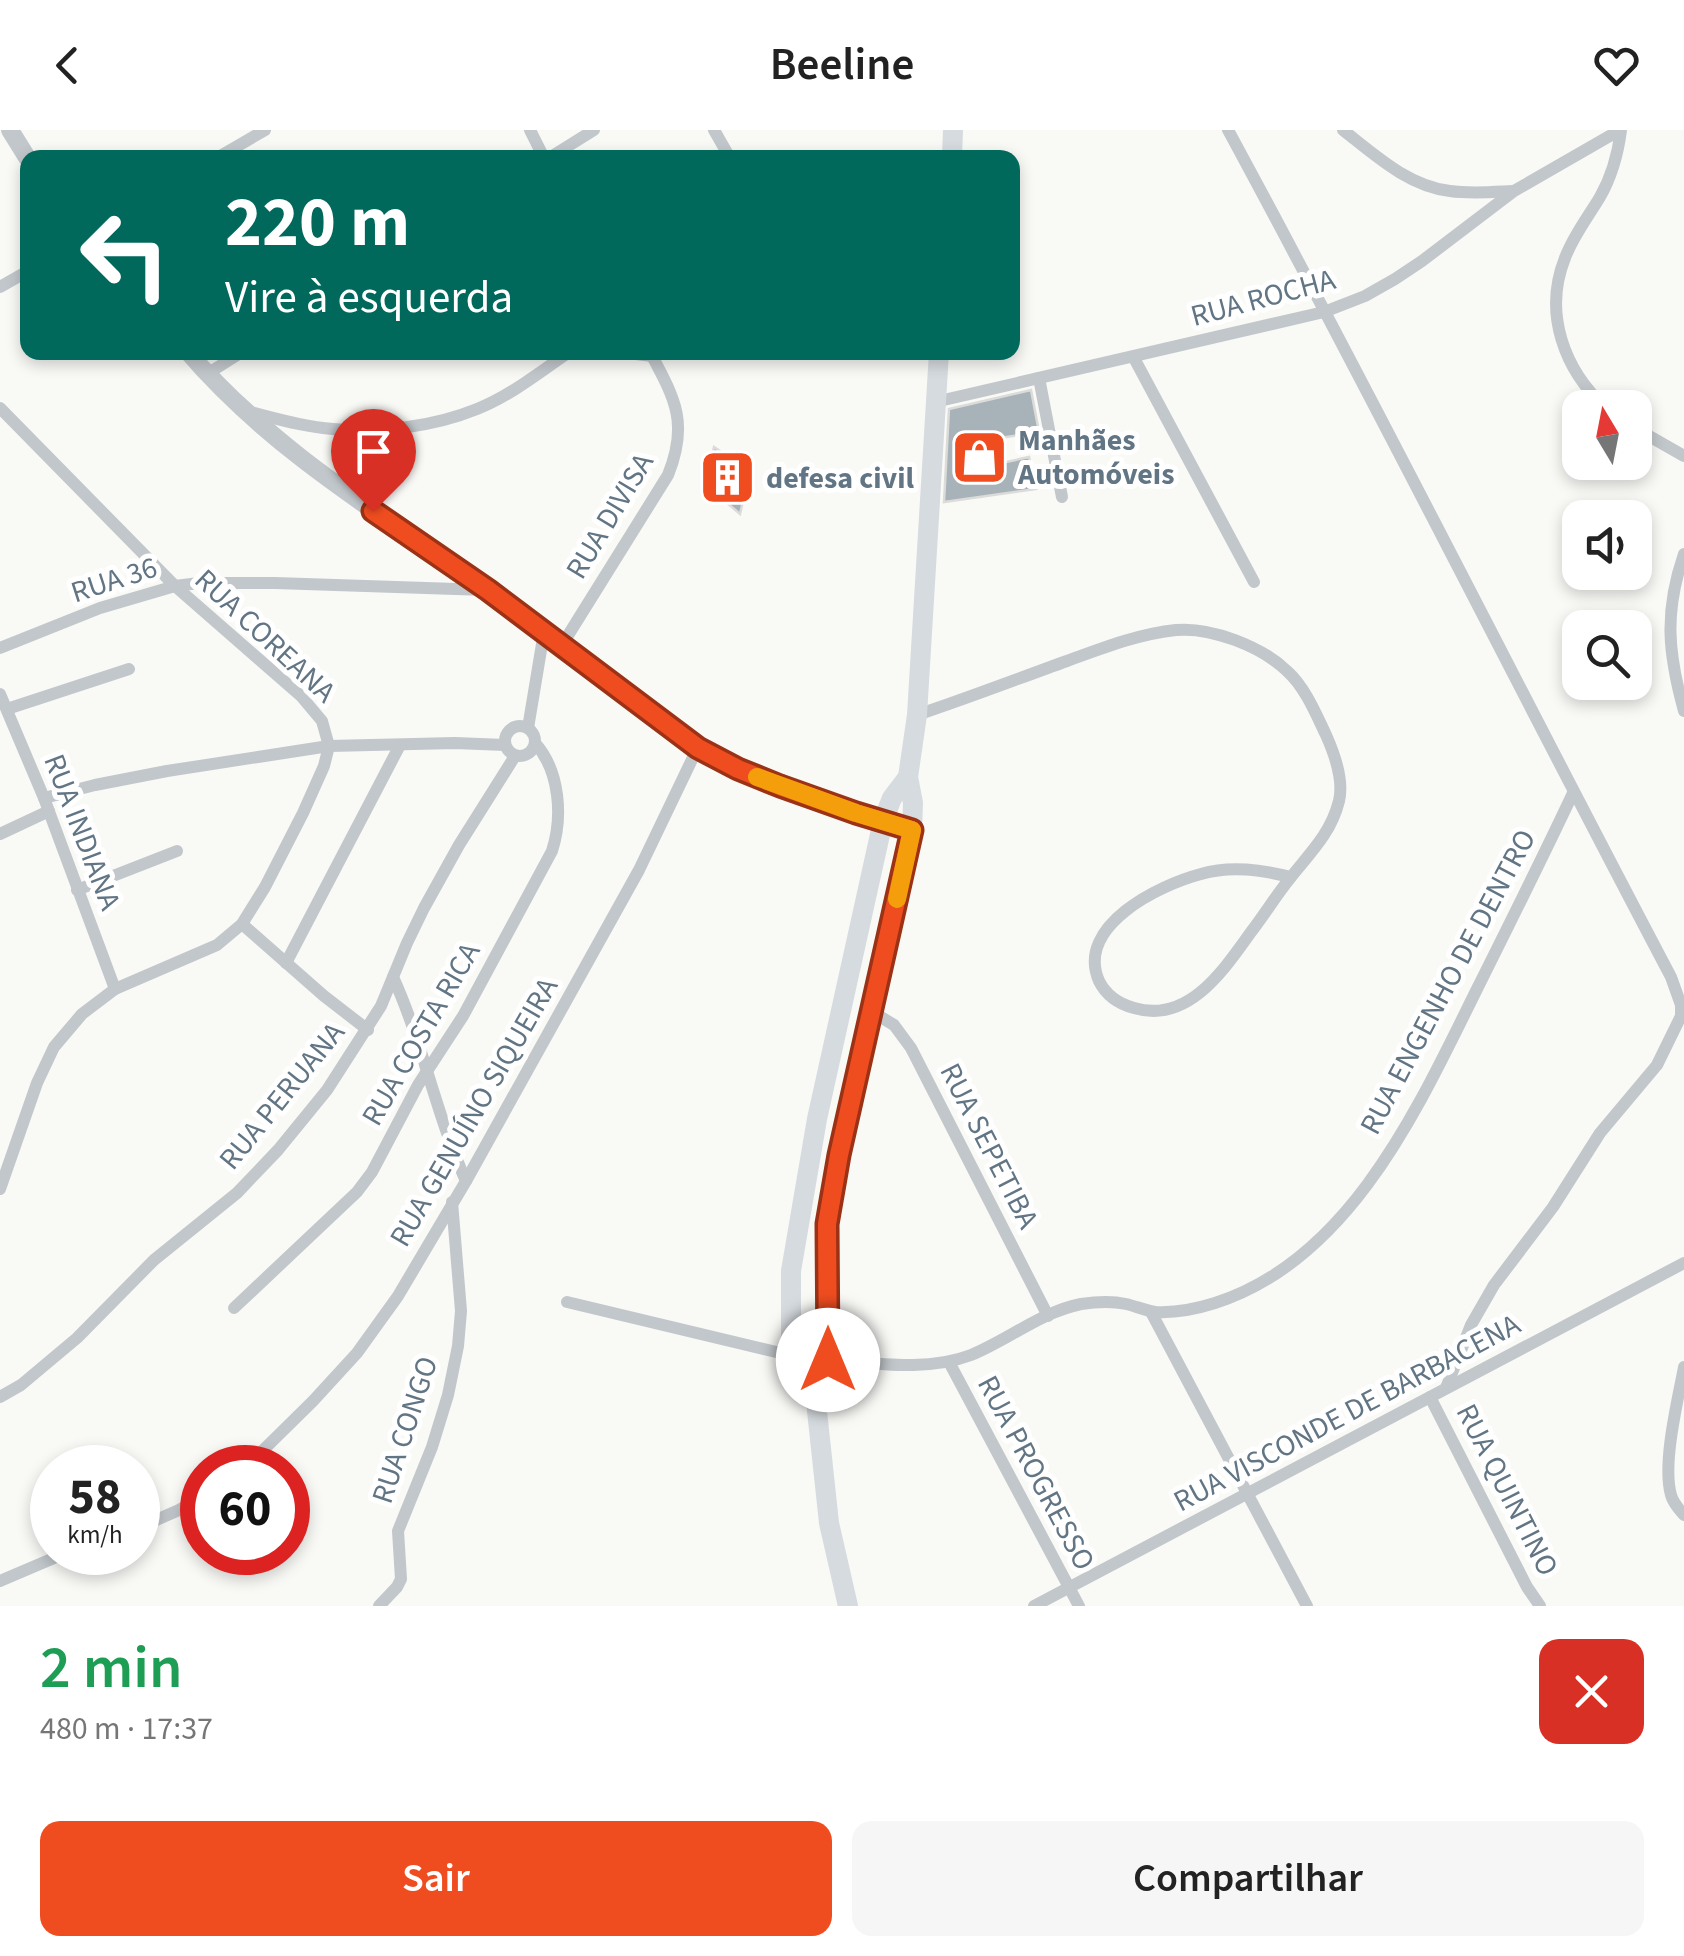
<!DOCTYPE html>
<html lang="pt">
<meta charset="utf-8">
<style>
:root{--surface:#fff;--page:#f6f6f6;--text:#222;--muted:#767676;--accent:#ef4d20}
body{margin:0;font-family:"Source Sans 3",sans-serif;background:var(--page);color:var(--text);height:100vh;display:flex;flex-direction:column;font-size:38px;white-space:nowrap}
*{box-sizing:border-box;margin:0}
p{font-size:32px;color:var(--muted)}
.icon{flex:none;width:55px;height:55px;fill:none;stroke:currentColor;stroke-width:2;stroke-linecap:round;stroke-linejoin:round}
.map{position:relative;height:1476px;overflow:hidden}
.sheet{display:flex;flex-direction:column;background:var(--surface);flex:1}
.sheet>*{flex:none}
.hud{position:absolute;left:20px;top:20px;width:1000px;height:210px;border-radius:20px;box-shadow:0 5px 15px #0003;background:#00695c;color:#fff;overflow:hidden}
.needle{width:65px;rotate:350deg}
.fabs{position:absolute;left:1562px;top:260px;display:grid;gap:20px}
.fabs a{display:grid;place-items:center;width:90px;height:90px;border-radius:20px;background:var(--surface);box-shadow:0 5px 15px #0003;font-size:50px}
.speed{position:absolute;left:30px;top:1315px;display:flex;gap:20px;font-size:50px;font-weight:700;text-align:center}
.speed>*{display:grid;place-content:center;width:130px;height:130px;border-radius:50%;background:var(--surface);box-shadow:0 5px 15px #0003;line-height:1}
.speed small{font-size:25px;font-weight:400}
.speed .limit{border:15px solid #d22;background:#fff;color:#111}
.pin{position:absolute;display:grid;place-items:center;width:85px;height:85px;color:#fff;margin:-102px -42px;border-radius:50% 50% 50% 0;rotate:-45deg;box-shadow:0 0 10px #0007}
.pin .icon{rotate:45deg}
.me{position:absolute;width:110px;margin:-55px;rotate:0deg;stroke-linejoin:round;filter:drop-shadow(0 0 8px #0008)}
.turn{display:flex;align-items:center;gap:35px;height:210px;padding:0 40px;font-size:45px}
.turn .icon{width:130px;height:130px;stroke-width:2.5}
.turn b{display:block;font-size:70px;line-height:85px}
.round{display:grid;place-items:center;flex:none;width:105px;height:105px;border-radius:20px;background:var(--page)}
.headline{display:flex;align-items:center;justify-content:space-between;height:170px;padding:0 40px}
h1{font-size:60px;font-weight:600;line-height:75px;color:#1e9e55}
.button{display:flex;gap:20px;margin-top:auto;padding:20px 40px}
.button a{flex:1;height:115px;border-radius:20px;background:var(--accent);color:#fff;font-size:40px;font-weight:600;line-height:115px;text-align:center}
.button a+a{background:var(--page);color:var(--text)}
header{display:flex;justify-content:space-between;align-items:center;height:130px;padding:0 40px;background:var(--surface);font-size:45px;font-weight:600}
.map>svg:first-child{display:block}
.building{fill:#a8b2b9;stroke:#dbdbd9;stroke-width:2.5}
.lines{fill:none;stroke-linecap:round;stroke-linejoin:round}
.minor{stroke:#c2c7cb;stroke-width:12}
.tertiary{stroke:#c2c7cb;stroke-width:18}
.primary{stroke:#d6dbdf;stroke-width:20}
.route-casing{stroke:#9b3215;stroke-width:25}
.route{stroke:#ef4d20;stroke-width:18}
.slow{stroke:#f59e0b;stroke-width:18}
.labels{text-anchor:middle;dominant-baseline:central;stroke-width:10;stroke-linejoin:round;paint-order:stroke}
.street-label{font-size:30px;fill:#627584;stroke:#fff}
.poi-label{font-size:30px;font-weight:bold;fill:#627584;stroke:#fff;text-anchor:start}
</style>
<header><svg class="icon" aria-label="back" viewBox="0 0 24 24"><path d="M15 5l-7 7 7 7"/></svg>Beeline<svg class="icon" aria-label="heart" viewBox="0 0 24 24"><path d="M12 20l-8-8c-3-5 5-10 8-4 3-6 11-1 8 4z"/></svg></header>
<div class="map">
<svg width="1684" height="1476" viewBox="0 0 1684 1476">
<rect width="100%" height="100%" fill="#f9f9f6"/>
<g class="building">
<polygon points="1031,260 1039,302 993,309 997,334 1029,327 1036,359 944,372 949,279"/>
<polygon points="714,317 750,341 740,384 705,354"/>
</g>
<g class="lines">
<g class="minor">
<polyline points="530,0 544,28"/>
<polyline points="714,0 730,28"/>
<path d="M1228,0C1380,280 1522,565 1671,847L1681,875V886L1657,935L1600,1003L1553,1077L1494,1155L1471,1195L1446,1258"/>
<path d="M1343,0C1375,25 1408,56 1450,61C1471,64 1492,62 1513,61"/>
<polyline points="217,28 265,0"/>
<polyline points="549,28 594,0"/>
<polyline points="0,157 28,141"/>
<polyline points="620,222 652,226"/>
<polyline points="1134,228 1254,452"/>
<polyline points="207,244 242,222"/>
<polyline points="1039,248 1062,367"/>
<polyline points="935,272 1324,182 1365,166 1395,149 1422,131 1514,61 1620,0"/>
<polyline points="0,278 175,456 301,566 322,591 329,616 324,636 303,683 265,757 242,794 217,815 115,859 82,884 54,917 37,953 0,1059"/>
<path d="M1606,278C1564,240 1543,183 1565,128C1573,106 1588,87 1600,67C1612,46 1618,24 1621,0"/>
<path d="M250,282C278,289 305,297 333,299C380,303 433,297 477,279C510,266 540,242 569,222"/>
<polyline points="1635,298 1684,326"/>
<path d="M1684,424C1664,482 1668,523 1684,581"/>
<path d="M562,515L668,345C689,293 675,269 650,222"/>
<polyline points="0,518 100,478 175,456 199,453 275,453 486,460"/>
<polyline points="0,564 44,668 115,859"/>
<polyline points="7,579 129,539"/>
<path d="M917,585C968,568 1017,549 1067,531C1103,518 1138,504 1176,500C1211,497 1261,516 1287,541C1305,557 1316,584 1326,605C1335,625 1344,650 1339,671C1331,703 1311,722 1291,747C1277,764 1265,784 1251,802C1223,841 1188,894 1134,878C1119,874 1106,865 1099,851C1075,796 1159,755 1201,744C1231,735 1262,740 1291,747"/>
<circle cx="520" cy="611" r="15"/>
<polyline points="528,598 544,502"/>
<polyline points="44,668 95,655 167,641 329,616 455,613 505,615"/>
<polyline points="0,704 49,681"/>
<polyline points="77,760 177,721"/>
<polyline points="242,794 324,866 368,900"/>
<polyline points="286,833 400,615"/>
<path d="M393,847C423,913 436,985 466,1051"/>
<polyline points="871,881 894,895 911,918 1048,1186"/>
<polyline points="567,1172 793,1226"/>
<path d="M234,1178L357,1062L372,1042L418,955L463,886L552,721C563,687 560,641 535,613"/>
<polyline points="1151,1182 1307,1476"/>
<path d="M827,1230C874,1233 927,1242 971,1225C1008,1210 1041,1182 1081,1174C1095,1172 1112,1171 1126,1174C1136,1176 1145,1181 1156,1182C1176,1183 1196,1179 1215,1173C1350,1130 1418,978 1476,861C1509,795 1542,729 1573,663"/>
<polyline points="949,1232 1079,1476"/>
<path d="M1684,1237C1678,1270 1662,1333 1671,1365C1673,1373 1679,1379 1684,1385"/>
<polyline points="0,1267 21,1255 77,1208 154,1130 237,1063 278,1020 327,960 381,876 407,813 424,778 459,715 515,626"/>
<polyline points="1430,1267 1527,1457 1540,1476"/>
<polyline points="245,1338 313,1271 357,1223 398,1166 466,1051 639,740 698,617"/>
<polyline points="138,1398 179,1380 202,1367"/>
<polyline points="0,1451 68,1422"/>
<polyline points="379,1476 397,1457 401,1449 398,1401 432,1317 448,1265 458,1216 461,1181 452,1072"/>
<polyline points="1034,1476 1684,1133"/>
</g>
<g class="tertiary">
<polyline points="10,0 28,29"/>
<path d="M188,222C272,320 382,385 486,458C538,495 587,534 638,572C658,587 678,605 699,618C759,656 843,680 912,700"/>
</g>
<g class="primary">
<polyline points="952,28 953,0"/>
<polyline points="814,1253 827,1230 827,1094 839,1025 912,700 913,673 908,647 917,585 939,222"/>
<polyline points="848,1476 829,1393 814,1253 793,1226 791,1213 791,1141 817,989 883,691 892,668 908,647"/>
</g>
</g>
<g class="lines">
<defs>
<polyline id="route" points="373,381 488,460 698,618 738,639 780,656 856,683 912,700 839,1025 827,1094 828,1230"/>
</defs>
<use href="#route" class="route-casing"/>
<use href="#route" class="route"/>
<polyline class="slow" points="757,647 856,683 912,700 897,769"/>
</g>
<defs>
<symbol id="shop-square" viewBox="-11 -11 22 22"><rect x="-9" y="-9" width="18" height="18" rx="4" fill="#ef4d20" stroke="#fff"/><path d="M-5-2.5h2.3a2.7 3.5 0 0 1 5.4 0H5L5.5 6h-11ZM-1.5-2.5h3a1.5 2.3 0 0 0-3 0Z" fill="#fff"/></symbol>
<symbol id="building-square" viewBox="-11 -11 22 22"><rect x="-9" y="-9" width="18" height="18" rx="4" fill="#ef4d20" stroke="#fff"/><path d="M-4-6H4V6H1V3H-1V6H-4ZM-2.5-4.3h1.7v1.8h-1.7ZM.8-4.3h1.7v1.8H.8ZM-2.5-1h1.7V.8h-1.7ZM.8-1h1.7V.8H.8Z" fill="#fff"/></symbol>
</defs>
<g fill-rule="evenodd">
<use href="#shop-square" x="948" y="296" width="63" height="63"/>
<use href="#building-square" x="696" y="316" width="63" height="63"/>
</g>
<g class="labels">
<g class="street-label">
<text transform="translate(1263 168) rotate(-15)">RUA ROCHA</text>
<text transform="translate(610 386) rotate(-59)">RUA DIVISA</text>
<text transform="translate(114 450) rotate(-18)">RUA 36</text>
<text transform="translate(265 506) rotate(43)">RUA COREANA</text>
<text transform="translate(82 702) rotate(69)">RUA INDIANA</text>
<text transform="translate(1448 852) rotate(-62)">RUA ENGENHO DE DENTRO</text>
<text transform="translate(421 904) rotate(-60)">RUA COSTA RICA</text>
<text transform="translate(282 966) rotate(-51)">RUA PERUANA</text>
<text transform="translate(474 982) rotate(-60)">RUA GENUÍNO SIQUEIRA</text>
<text transform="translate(989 1016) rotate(63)">RUA SEPETIBA</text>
<text transform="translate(1347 1283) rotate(-28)">RUA VISCONDE DE BARBACENA</text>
<text transform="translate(405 1300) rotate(-72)">RUA CONGO</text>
<text transform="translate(1036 1343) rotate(62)">RUA PROGRESSO</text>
<text transform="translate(1507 1360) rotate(63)">RUA QUINTINO</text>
</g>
<g class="poi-label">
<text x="1018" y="310">Manhães<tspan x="1018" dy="34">Automóveis</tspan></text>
<text x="766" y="348">defesa civil</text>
</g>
</g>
</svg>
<div class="fabs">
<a><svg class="needle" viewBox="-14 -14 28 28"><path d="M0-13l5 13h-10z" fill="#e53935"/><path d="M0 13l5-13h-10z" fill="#767676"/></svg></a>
<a><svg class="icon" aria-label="sound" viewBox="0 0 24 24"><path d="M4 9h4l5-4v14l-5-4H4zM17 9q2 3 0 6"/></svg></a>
<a><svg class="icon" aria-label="search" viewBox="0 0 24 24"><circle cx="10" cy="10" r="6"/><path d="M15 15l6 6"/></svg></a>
</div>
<div class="speed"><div>58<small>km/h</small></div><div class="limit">60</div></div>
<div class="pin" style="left:373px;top:381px;background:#d93025"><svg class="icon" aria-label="arrive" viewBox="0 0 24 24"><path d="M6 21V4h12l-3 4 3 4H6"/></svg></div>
<svg class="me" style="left:828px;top:1230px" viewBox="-20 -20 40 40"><circle r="19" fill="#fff"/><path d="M0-13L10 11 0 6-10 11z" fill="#ef4d20"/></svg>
<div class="hud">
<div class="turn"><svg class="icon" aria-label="left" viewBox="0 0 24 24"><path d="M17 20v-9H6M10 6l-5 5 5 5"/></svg><div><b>220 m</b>Vire à esquerda</div></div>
</div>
</div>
<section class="sheet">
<div class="headline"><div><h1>2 min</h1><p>480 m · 17:37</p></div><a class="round" style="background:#d93025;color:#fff"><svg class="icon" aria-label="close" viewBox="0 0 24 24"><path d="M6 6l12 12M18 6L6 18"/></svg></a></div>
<div class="button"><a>Sair</a><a>Compartilhar</a></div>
</section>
